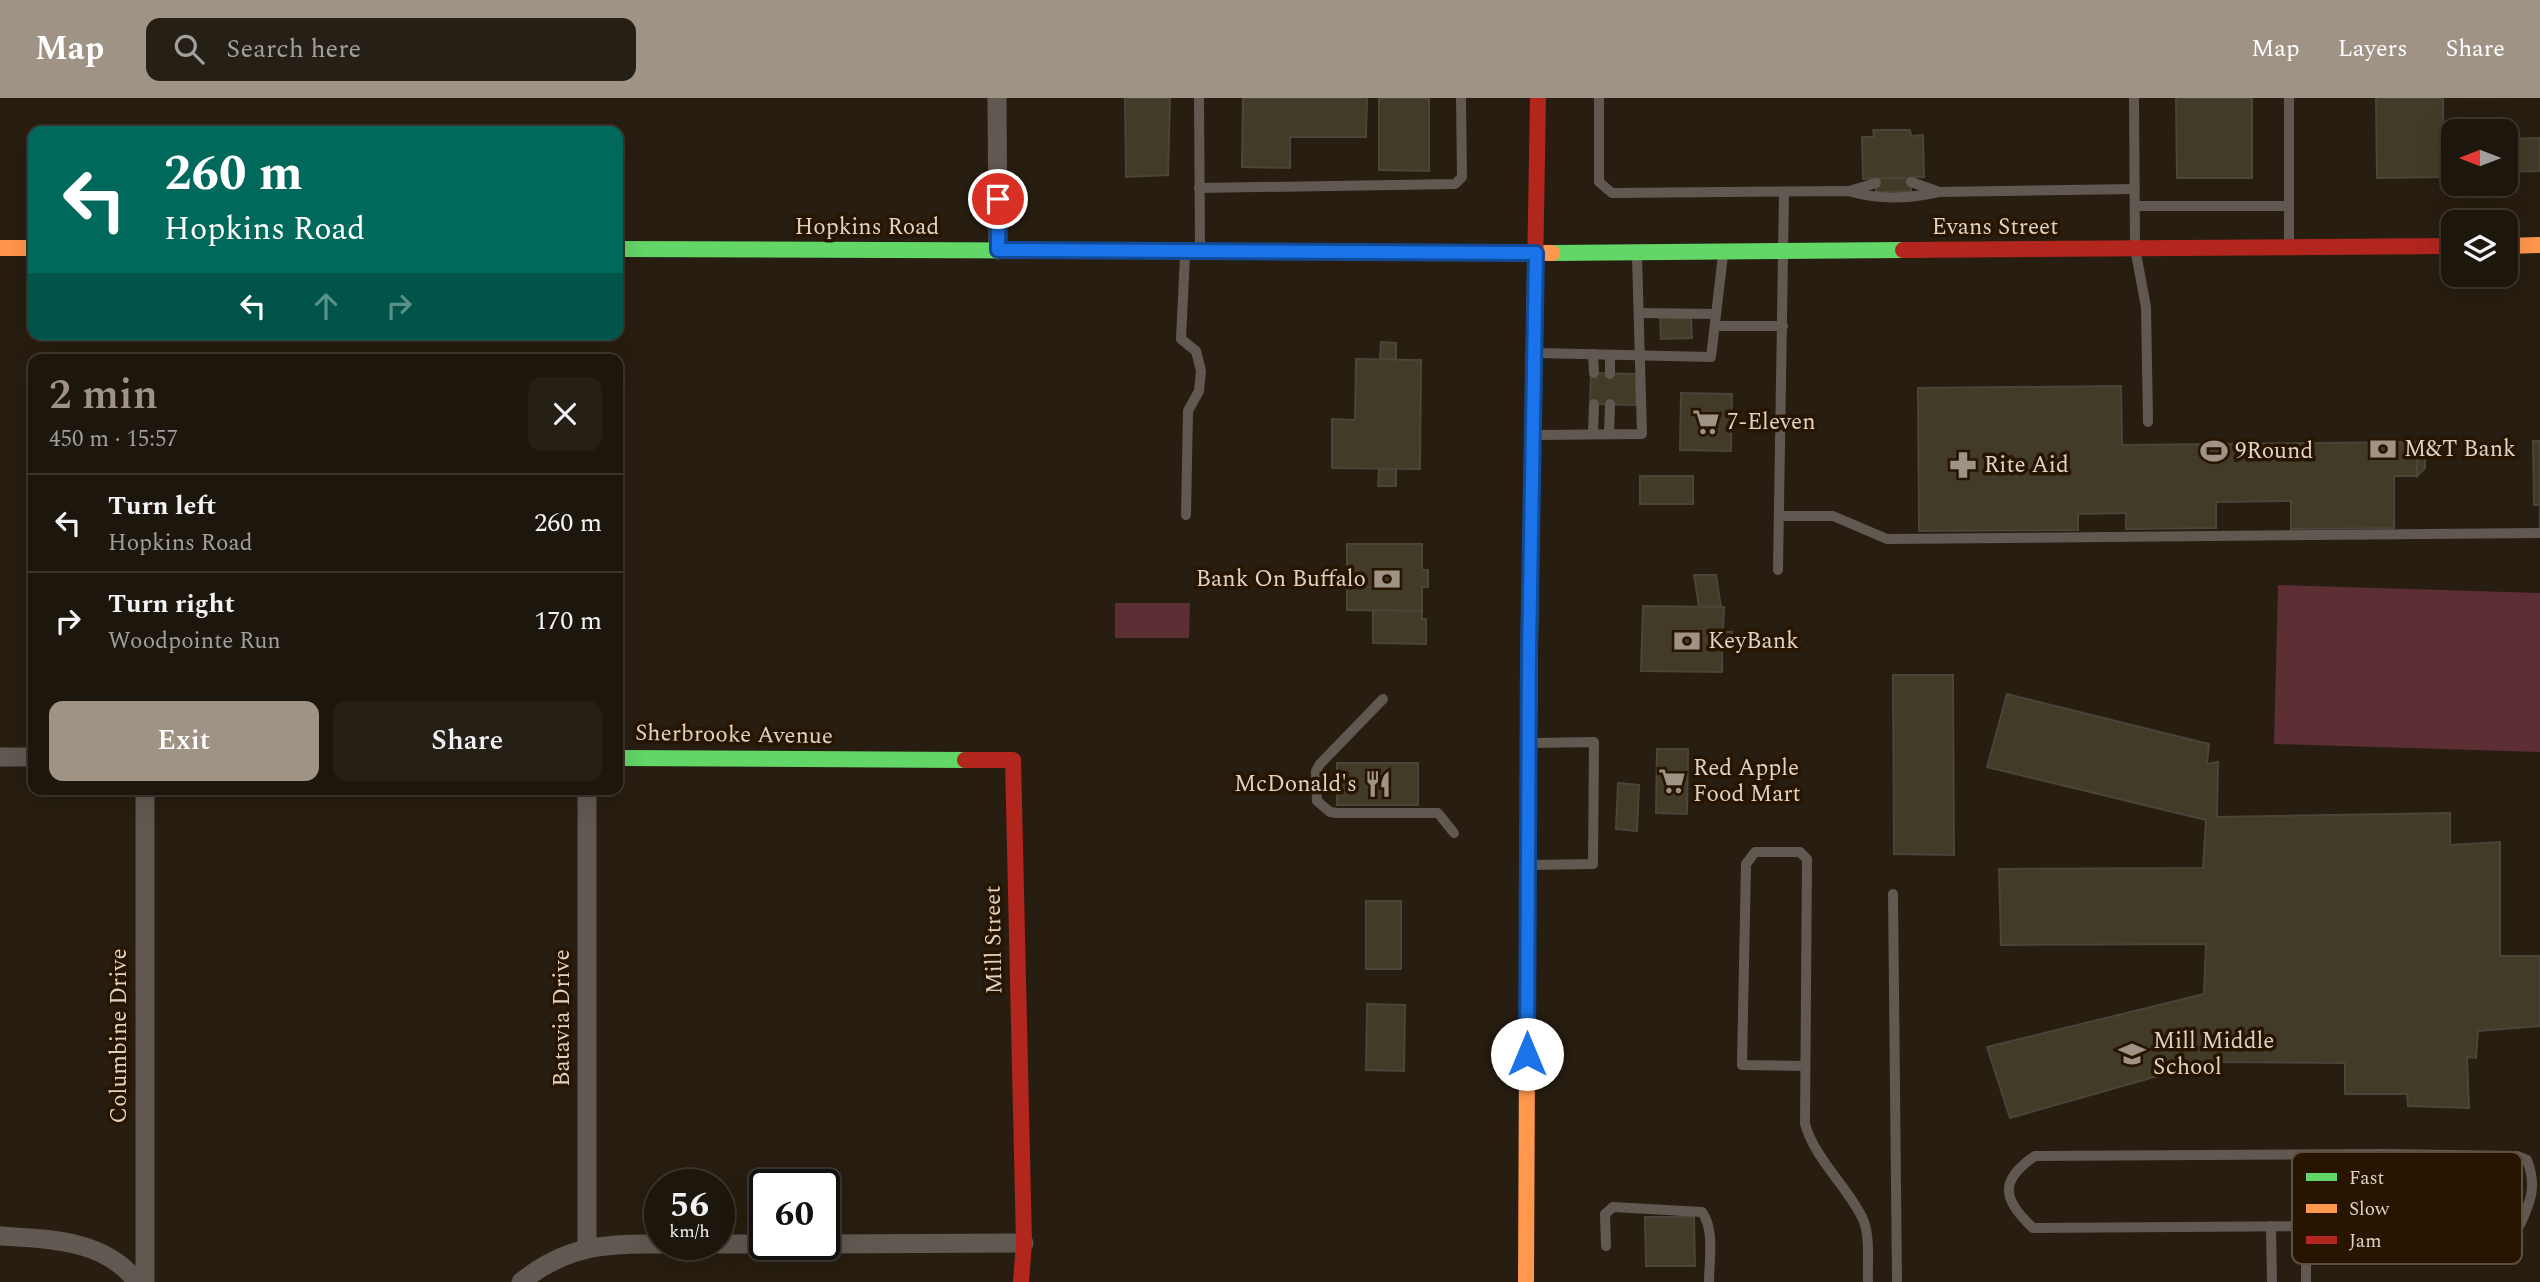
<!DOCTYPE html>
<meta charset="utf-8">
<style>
:root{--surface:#1d160c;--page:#251f15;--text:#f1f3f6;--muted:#a09f9d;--line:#3b352d;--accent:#9f9386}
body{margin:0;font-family:Spectral,serif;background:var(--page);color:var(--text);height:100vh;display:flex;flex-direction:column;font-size:26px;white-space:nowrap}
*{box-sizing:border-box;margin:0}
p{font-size:23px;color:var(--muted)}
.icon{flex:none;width:38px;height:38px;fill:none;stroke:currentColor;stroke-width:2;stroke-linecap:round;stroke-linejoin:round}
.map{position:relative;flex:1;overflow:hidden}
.side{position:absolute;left:28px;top:256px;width:595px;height:441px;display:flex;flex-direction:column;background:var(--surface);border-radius:14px;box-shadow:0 7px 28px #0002,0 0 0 2px var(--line)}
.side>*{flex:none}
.banner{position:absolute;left:28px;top:28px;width:595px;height:214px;border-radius:14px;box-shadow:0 7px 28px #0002,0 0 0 2px var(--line);background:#00695c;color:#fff;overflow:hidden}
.needle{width:46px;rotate:270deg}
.tools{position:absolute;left:2441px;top:21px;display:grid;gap:14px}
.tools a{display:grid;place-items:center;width:77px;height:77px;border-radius:14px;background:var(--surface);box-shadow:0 7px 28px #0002,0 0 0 2px var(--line);font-size:35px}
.speed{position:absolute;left:644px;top:1071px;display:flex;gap:14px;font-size:35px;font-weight:700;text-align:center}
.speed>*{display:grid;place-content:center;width:91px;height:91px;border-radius:50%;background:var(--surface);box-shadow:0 7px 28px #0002,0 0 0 2px var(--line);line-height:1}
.speed small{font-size:18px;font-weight:400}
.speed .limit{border:4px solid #111;border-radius:10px;background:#fff;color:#111}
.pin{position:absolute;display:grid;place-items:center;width:60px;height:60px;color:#fff;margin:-30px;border:4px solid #fff;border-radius:50%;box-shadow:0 2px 7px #0007}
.me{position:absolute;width:77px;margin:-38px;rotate:0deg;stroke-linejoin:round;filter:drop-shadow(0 0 5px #0008)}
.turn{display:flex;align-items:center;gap:24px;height:147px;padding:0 21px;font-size:32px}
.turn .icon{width:91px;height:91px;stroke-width:2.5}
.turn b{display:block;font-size:49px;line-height:60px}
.lanes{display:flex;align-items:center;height:66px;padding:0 21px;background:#0003;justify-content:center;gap:35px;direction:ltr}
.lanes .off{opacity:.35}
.round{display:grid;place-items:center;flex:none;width:74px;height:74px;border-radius:14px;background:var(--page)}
.summary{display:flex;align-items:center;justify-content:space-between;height:119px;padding:0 21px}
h1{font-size:42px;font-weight:600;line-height:52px;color:var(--accent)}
.action{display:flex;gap:14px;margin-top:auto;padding:14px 21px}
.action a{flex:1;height:80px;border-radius:14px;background:var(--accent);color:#fff;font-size:28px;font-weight:600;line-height:80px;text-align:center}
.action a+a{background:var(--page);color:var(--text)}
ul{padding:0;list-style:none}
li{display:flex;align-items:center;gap:21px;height:98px;padding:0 21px;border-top:2px solid var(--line)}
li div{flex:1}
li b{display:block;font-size:26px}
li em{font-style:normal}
header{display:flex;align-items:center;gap:42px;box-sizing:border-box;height:98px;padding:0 35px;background:var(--accent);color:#fff}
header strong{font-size:33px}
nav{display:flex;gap:38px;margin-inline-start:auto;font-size:24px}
.search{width:490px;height:63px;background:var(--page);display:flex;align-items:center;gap:18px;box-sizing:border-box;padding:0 24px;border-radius:14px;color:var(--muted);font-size:26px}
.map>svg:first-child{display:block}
.green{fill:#5d2e34}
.building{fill:#423b28;stroke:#4a4539;stroke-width:2}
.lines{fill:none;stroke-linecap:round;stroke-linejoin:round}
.lane{stroke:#615851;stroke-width:10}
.street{stroke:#615851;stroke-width:19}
.fast{stroke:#63d668;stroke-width:16}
.slow{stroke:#ff974d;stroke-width:16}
.jam{stroke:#b3261e;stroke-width:16}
.route-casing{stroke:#114b97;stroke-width:18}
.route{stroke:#1a73e8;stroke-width:12}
.labels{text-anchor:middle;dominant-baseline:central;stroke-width:7;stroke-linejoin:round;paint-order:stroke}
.street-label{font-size:23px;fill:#dfd3c5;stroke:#271500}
.poi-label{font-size:23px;fill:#dfd3c5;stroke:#271500;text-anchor:start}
.key{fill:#271500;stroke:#5e4e3b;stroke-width:2}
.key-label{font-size:19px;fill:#dfd3c5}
</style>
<header>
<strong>Map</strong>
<div class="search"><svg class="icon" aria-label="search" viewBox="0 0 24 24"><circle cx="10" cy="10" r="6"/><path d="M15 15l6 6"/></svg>Search here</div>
<nav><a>Map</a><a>Layers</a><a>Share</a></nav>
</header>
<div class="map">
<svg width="2540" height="1184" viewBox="0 0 2540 1184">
<rect width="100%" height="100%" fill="#271d10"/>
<g class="green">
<polygon points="2278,487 2540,495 2540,654 2274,646"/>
<polygon points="1115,505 1190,505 1189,540 1115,540"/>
</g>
<g class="building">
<polygon points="1125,0 1170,0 1168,77 1126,79"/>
<polygon points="1243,0 1367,0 1366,39 1290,39 1290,70 1242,69"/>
<polygon points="1379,0 1429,0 1429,73 1379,72"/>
<polygon points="2176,0 2252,0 2252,80 2177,80"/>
<polygon points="2376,0 2443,0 2444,79 2377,80"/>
<polygon points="1873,32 1910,32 1911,38 1923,37 1924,79 1863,81 1862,39 1874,39"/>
<polygon points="2540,40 2540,73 2506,74 2506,41"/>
<polygon points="1876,80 1911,80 1911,93 1876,94"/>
<polygon points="1660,220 1691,220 1692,240 1661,241"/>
<polygon points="1381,244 1396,245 1396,261 1380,261"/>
<polygon points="1356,261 1421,262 1420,371 1332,370 1332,321 1355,322"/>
<polygon points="1591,275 1636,276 1636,307 1590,306"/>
<polygon points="2121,288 2122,347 2417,344 2417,378 2394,378 2394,430 2291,431 2291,403 2216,404 2216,430 2126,431 2126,415 2078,416 2078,432 1919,433 1918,290"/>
<polygon points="1681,295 1732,296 1731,353 1680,352"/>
<polygon points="2533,343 2540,343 2540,430 2540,407 2534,407"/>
<polygon points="2417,344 2425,352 2425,370 2417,378"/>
<polygon points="1379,371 1396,371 1396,388 1378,388"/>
<rect x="1640" y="378" width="53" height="28"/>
<polygon points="1347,446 1422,446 1422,472 1428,472 1428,489 1422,489 1422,513 1347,512"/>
<polygon points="1694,477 1716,477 1721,509 1699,509"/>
<polygon points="1643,508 1724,509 1723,534 1732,534 1732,552 1722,552 1722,574 1641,573"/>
<polygon points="1373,512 1422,513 1422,521 1426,521 1426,546 1373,545"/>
<polygon points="1893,577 1953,577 1954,757 1894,756"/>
<polygon points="2007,596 2209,646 2207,666 2218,664 2217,719 2450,715 2450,747 2500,744 2500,858 2540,858 2540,928 2478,933 2476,960 2467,959 2469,1010 2408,1008 2407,996 2345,996 2345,965 2207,964 2010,1020 1987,949 2204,896 2206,846 2001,847 1999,771 2203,770 2206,722 1987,669"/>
<polygon points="1657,651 1688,651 1687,716 1656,715"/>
<rect x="1337" y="665" width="81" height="42"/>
<polygon points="1618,685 1639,687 1637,733 1616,731"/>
<rect x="1366" y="803" width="35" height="68"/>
<polygon points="1367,906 1405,907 1404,973 1366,972"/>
<polygon points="1645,1119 1694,1119 1695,1168 1646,1168"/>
</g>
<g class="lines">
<g class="lane">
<polyline points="1199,0 1200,150"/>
<path d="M1599,0V84L1612,95L1848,93C1880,102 1907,101 1939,94L2135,91"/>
<polyline points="2134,0 2135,150 2146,209 2148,324"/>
<polyline points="1911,84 1937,93"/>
<polyline points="1199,90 1455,86 1462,79 1461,0"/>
<polyline points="1849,93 1876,85"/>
<polyline points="2135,108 2289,108"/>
<polyline points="2289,146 2289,0"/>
<polyline points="1185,157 1181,241 1196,253 1201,273 1199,293 1188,313 1186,417"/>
<polyline points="1640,215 1716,216"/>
<polyline points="1715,228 1783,228"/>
<polyline points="1538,255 1711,259 1723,157"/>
<polyline points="1593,256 1594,275"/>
<polyline points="1610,257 1610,276"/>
<polyline points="1593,336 1594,306"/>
<polyline points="1609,336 1610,306"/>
<polyline points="1538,337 1642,336 1637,158"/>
<polyline points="1779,418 1833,418 1887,441 2540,435"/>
<polyline points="1778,472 1784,94"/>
<polyline points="1383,601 1320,666 1316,673 1317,703 1330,714 1337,715 1438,715 1454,735"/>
<polyline points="1532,767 1593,766 1594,644 1533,645"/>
<polyline points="1893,796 1897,1184"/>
<path d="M1805,968L1742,967L1746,766L1755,754H1800L1807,761L1805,1026C1815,1061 1846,1087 1862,1119C1871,1138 1867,1163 1868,1184"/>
<path d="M2386,1056L2517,1058L2527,1062C2537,1088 2531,1103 2520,1127L2460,1131L2306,1128L2033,1130C2003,1102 1998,1083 2035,1058Z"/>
<polyline points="2271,1128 2272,1184"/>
<path d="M1606,1148L1605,1116L1613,1109L1702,1114C1715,1132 1709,1163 1709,1184"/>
<polyline points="2306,1184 2306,1128"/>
</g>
<g class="street">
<polyline points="997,0 998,152"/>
<polyline points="0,659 33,659"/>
<polyline points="145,691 145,1184"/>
<path d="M0,1138C48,1141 105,1141 137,1184"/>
<polyline points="719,1146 796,1146"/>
<polyline points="824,1146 1024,1145"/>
<polyline points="587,1149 587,691"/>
<path d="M521,1184C566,1148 604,1145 660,1146"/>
</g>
<g class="fast">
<polyline points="618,151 1136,153"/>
<polyline points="1552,155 1903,152"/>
<polyline points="618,660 965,662"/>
<polyline points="1528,733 1531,449"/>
</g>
<g class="slow">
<polyline points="2506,148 2540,147"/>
<polyline points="0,150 33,150"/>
<polyline points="1136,153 1552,155"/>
<polyline points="1531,449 1535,176"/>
<polyline points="1526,1184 1528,733"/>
</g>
<g class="jam">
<polyline points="1903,152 2454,148"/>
<polyline points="1535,176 1538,0"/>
<polyline points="965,662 1013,662 1024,1145 1021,1184"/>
</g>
</g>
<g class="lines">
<defs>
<polyline id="route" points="998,101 998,152 1536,155 1529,554 1527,956"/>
</defs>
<use href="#route" class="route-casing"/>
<use href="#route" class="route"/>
</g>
<defs>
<symbol id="supermarket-bare" viewBox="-9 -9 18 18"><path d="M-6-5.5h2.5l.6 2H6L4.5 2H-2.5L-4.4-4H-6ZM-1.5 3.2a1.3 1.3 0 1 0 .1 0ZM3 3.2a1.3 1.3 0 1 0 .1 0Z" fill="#9f9386" stroke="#271500" stroke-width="2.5" paint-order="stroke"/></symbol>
<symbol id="bank-bare" viewBox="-9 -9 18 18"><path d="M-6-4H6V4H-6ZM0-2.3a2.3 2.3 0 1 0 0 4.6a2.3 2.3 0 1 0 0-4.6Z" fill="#9f9386" stroke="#271500" stroke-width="2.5" paint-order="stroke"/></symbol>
<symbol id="stadium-bare" viewBox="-9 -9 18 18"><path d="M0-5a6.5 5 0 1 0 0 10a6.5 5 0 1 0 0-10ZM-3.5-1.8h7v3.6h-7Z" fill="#9f9386" stroke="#271500" stroke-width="2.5" paint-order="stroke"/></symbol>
<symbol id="pharmacy-bare" viewBox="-9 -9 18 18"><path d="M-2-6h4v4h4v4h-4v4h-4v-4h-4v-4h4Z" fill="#9f9386" stroke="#271500" stroke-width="2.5" paint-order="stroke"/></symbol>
<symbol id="restaurant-bare" viewBox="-9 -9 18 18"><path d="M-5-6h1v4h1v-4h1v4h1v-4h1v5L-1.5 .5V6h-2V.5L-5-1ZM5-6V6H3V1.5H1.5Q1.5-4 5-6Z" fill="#9f9386" stroke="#271500" stroke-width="2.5" paint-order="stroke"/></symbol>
<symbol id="school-bare" viewBox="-9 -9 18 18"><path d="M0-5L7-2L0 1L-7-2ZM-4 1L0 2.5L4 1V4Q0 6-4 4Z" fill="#9f9386" stroke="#271500" stroke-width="2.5" paint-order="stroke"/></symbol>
</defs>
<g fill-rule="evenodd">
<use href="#supermarket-bare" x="1687" y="305" width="38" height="38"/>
<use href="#bank-bare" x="2364" y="332" width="38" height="38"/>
<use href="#stadium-bare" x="2195" y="334" width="38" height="38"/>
<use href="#pharmacy-bare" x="1944" y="348" width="38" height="38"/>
<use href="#bank-bare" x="1368" y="462" width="38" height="38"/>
<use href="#bank-bare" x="1668" y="524" width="38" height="38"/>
<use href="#supermarket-bare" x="1653" y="664" width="38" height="38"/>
<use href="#restaurant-bare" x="1359" y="667" width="38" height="38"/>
<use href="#school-bare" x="2113" y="937" width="38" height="38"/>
</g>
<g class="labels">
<g class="street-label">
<text x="867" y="129">Hopkins Road</text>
<text x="1995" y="129">Evans Street</text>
<text transform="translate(734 637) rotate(1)">Sherbrooke Avenue</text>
<text transform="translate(994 842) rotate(-91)">Mill Street</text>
<text transform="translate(562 920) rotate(-90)">Batavia Drive</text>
<text transform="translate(119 938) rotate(-90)">Columbine Drive</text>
</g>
<g class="poi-label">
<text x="1727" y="324">7-Eleven</text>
<text x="2404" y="351">M&amp;T Bank</text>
<text x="2235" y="353">9Round</text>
<text x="1984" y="367">Rite Aid</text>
<text x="1366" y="481" text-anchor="end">Bank On Buffalo</text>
<text x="1708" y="543">KeyBank</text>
<text x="1693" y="670">Red Apple<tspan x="1693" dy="26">Food Mart</tspan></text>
<text x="1357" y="686" text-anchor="end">McDonald's</text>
<text x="2153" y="943">Mill Middle<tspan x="2153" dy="26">School</tspan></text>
</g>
</g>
<rect x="2292" y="1054" width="230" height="112" rx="10" class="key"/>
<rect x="2306" y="1075" width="31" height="8" fill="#63d668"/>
<rect x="2306" y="1106" width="31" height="9" fill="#ff974d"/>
<rect x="2306" y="1138" width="31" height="8" fill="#b3261e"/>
<g class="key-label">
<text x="2349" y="1086">Fast</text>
<text x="2349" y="1117">Slow</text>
<text x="2349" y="1149">Jam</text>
</g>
</svg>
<div class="tools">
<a><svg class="needle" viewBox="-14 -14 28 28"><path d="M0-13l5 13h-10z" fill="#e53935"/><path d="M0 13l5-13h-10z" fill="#a09f9d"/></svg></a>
<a><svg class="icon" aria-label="layers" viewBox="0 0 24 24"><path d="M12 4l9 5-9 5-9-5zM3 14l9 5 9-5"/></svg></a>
</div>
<div class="speed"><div>56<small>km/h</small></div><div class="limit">60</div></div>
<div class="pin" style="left:998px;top:101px;background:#d93025"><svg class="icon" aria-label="arrive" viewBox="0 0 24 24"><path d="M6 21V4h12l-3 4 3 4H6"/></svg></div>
<svg class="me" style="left:1527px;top:956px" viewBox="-20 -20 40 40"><circle r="19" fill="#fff"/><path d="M0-13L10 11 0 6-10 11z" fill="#1a73e8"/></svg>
<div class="banner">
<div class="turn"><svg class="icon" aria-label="left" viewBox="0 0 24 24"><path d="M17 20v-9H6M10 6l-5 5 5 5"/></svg><div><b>260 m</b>Hopkins Road</div></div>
<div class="lanes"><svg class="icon" aria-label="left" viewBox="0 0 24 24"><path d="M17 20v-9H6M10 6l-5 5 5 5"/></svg><svg class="icon off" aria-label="ahead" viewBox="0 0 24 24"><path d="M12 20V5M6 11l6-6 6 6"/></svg><svg class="icon off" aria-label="right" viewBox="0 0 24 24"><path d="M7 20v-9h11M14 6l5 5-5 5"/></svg></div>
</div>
<section class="side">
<div class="summary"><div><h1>2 min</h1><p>450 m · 15:57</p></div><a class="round"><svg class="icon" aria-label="close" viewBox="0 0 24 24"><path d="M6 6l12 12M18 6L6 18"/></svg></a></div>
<ul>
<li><svg class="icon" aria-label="left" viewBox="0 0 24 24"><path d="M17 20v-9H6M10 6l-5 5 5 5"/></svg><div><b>Turn left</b><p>Hopkins Road</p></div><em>260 m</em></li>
<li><svg class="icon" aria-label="right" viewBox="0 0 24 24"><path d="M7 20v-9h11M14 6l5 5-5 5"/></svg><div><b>Turn right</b><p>Woodpointe Run</p></div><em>170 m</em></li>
</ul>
<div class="action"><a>Exit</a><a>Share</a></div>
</section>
</div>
